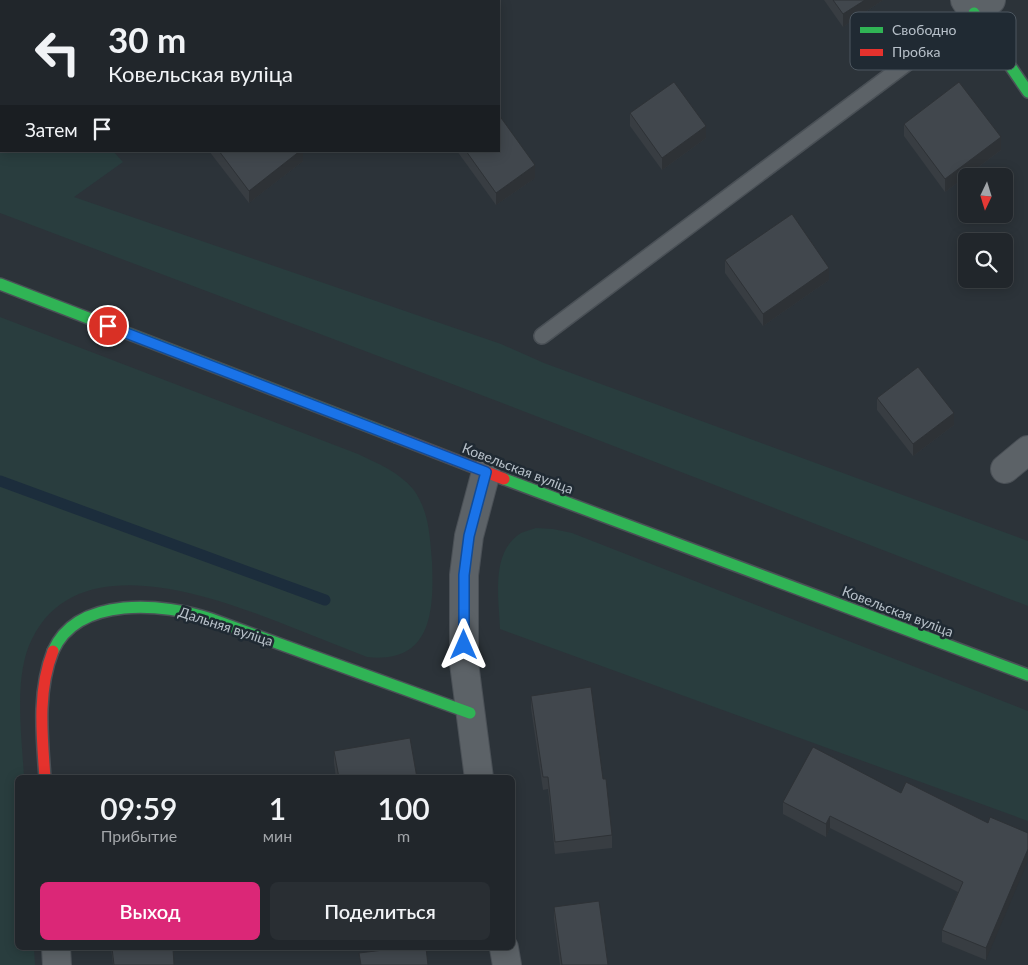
<!DOCTYPE html>
<html lang="ru">
<meta charset="utf-8">
<style>
:root{--surface:#21262b;--page:#292e33;--text:#f1f3f6;--muted:#a2a5a9;--line:#3e4347;--accent:#db2777}
body{margin:0;font-family:Lato,sans-serif;background:var(--page);color:var(--text);height:100vh;display:flex;flex-direction:column;font-size:19px;white-space:nowrap}
*{box-sizing:border-box;margin:0}
p{font-size:16px;color:var(--muted)}
.icon{flex:none;width:28px;height:28px;fill:none;stroke:currentColor;stroke-width:2;stroke-linecap:round;stroke-linejoin:round}
.map{position:relative;flex:1;overflow:hidden}
.side{position:absolute;left:15px;top:775px;width:500px;height:175px;display:flex;flex-direction:column;background:var(--surface);border-radius:8px;box-shadow:0 2px 12px #0003,0 0 0 1px var(--line)}
.side>*{flex:none}
.banner{position:absolute;left:0px;top:0px;width:500px;height:152px;box-shadow:0 2px 12px #0003,0 0 0 1px var(--line);background:#21262b;color:var(--text);overflow:hidden}
.needle{width:32px;rotate:184deg}
.controls{position:absolute;left:958px;top:168px;display:grid;gap:10px}
.controls a{display:grid;place-items:center;width:55px;height:55px;border-radius:8px;background:var(--surface);box-shadow:0 2px 12px #0003,0 0 0 1px var(--line);font-size:25px}
.pin{position:absolute;display:grid;place-items:center;width:42px;height:42px;color:#fff;margin:-21px;border:2px solid #fff;border-radius:50%;box-shadow:0 1px 5px #0007}
.me{position:absolute;width:55px;margin:-28px;rotate:0deg;stroke-linejoin:round;filter:drop-shadow(0 0 4px #0008)}
.turn{display:flex;align-items:center;gap:18px;height:105px;padding:0 25px;font-size:22px}
.turn .icon{width:65px;height:65px;stroke-width:2.5}
.turn b{display:block;font-size:35px;line-height:42px}
.then{display:flex;align-items:center;height:48px;padding:0 25px;background:#0003;gap:10px;font-size:19px}
.eta{display:flex;justify-content:space-evenly;align-items:center;height:85px;text-align:center}
.eta b{font-size:30px;font-weight:600;line-height:35px}
.button{display:flex;gap:10px;margin-top:auto;padding:10px 25px}
.button a{flex:1;height:58px;border-radius:8px;background:var(--accent);color:#fff;font-size:20px;font-weight:600;line-height:58px;text-align:center}
.button a+a{background:var(--page);color:var(--text)}
.map>svg:first-child{display:block}
.green{fill:#293d3e}
.lines{fill:none;stroke-linecap:round;stroke-linejoin:round}
.stream{stroke:#1c2d3c;stroke-width:11}
.lane-casing{stroke:#4a5056;stroke-width:18}
.street-casing{stroke:#4a5056;stroke-width:30}
.fast-casing{stroke:#4a5056;stroke-width:14}
.jam-casing{stroke:#4a5056;stroke-width:14}
.lane{stroke:#5c6267;stroke-width:15}
.street{stroke:#5c6267;stroke-width:28}
.fast{stroke:#30b455;stroke-width:11}
.jam{stroke:#e5322d;stroke-width:11}
.wall{fill:#383d42}
.shaded-wall{fill:#2e3236}
.building{fill:#41474d;stroke:#2e3236}
.route-casing{stroke:#114b97;stroke-width:12}
.route{stroke:#1a73e8;stroke-width:9}
.labels{text-anchor:middle;dominant-baseline:central;stroke-width:5;stroke-linejoin:round;paint-order:stroke}
.street-label{font-size:14px;fill:#b7c0c9;stroke:#202a33}
.key{fill:#202a33;stroke:#4d5760;stroke-width:1}
.key-label{font-size:14px;fill:#b7c0c9}
</style>
<div class="map">
<svg width="1028" height="965" viewBox="0 0 1028 965">
<rect width="100%" height="100%" fill="#2c3339"/>
<g class="green">
<polygon points="0,23 1,151 113,151 123,162 74,197 501,344 544,363 1028,541 1028,606 497,401 0,213"/>
<path d="M0,317L358,454C377,463 399,472 413,489C429,510 430,537 432,562C434,611 432,664 367,657C340,646 313,636 286,625C214,597 78,545 32,639C13,676 22,737 24,777L18,778V948H34L35,965H0Z"/>
<path d="M536,528L553,529L572,533L1028,711V821L500,629C499,599 490,552 521,533C525,531 531,530 536,528Z"/>
</g>
<g class="lines">
<polyline class="stream" points="0,481 325,600"/>
<defs>
<polyline id="lane" points="542,336 974,13"/>
<g id="street">
<polyline points="965,0 974,13 991,0"/>
<polyline points="299,1 301,0"/>
<polyline points="1005,469 1028,450"/>
<polyline points="479,778 464,663 464,575 469,536 486,472"/>
<polyline points="56,948 57,965"/>
<polyline points="504,948 507,965"/>
</g>
<g id="fast">
<polyline points="974,13 1028,92"/>
<polyline points="0,284 396,437"/>
<polyline points="504,479 1028,675"/>
<path d="M53,651C78,595 164,603 211,619L470,713"/>
</g>
<g id="jam">
<polyline points="396,437 504,479"/>
<path d="M45,778C42,736 37,691 53,651"/>
</g>
</defs>
<use href="#lane" class="lane-casing"/>
<use href="#street" class="street-casing"/>
<use href="#fast" class="fast-casing"/>
<use href="#jam" class="jam-casing"/>
<use href="#lane" class="lane"/>
<use href="#street" class="street"/>
<use href="#fast" class="fast"/>
<use href="#jam" class="jam"/>
</g>
<g class="wall">
<polygon points="58,0 160,0 158,1 59,1"/>
<polygon points="824,0 883,0 843,27"/>
<polygon points="630,113 706,138 662,170 630,126"/>
<polygon points="904,124 1001,150 945,192 904,136"/>
<polygon points="209,151 303,151 303,161 249,203"/>
<polygon points="457,151 499,151 535,178 496,205"/>
<polygon points="725,260 829,280 763,326 725,273"/>
<polygon points="877,398 954,425 913,456 877,410"/>
<polygon points="531,696 603,779 612,835 612,848 555,854 548,789 543,790 531,708"/>
<polygon points="334,751 417,778 336,778 334,763"/>
<polygon points="901,793 988,823 986,960 942,942 942,930 958,892 830,828 826,837 783,814 783,802"/>
<polygon points="554,907 608,965 560,965 554,919"/>
<polygon points="111,948 173,948 174,965 113,965"/>
</g>
<g class="shaded-wall">
<polygon points="146,0 160,0 158,1 146,1"/>
<polygon points="865,0 883,0 843,27 843,14"/>
<polygon points="706,126 706,138 662,170 662,158"/>
<polygon points="1001,137 1001,150 945,192 945,179"/>
<polygon points="300,151 303,151 303,161 249,203 249,191"/>
<polygon points="535,165 535,178 496,205 496,193"/>
<polygon points="829,268 829,280 763,326 763,314"/>
<polygon points="954,413 954,425 913,456 913,444"/>
<polygon points="830,816 830,828 826,837 826,824"/>
<polygon points="1028,849 1028,861 986,960 986,948"/>
</g>
<g class="building">
<polygon points="68,0 147,0 146,1 69,1"/>
<polygon points="355,0 378,0 379,1 353,1"/>
<polygon points="833,0 865,0 843,14"/>
<polygon points="674,82 706,126 662,158 630,113"/>
<polygon points="959,82 1001,137 945,179 904,124"/>
<polygon points="499,115 535,165 496,193 466,151 499,151"/>
<polygon points="219,151 300,151 249,191"/>
<polygon points="792,214 829,268 763,314 725,260"/>
<polygon points="918,367 954,413 913,444 877,398"/>
<polygon points="591,687 603,779 606,779 612,835 555,842 548,777 543,777 531,696"/>
<polygon points="410,738 417,778 339,778 334,751"/>
<polygon points="813,747 901,793 906,782 988,823 990,817 1028,833 1028,849 986,948 942,930 963,882 830,816 826,824 783,802"/>
<polygon points="599,901 608,965 562,965 554,907"/>
<polygon points="112,948 173,948 174,965 114,965"/>
<polygon points="400,948 426,948 428,965 361,965 359,953"/>
</g>
<g class="lines">
<defs>
<polyline id="route" points="108,326 486,472 469,536 464,575 464,645"/>
</defs>
<use href="#route" class="route-casing"/>
<use href="#route" class="route"/>
</g>
<g class="labels">
<g class="street-label">
<text transform="translate(518 468) rotate(21)">Ковельская вуліца</text>
<text transform="translate(898 611) rotate(21)">Ковельская вуліца</text>
<text transform="translate(226 626) rotate(18)">Дальняя вуліца</text>
</g>
</g>
<rect x="850" y="12" width="166" height="58" rx="8" class="key"/>
<rect x="860" y="27" width="23" height="6" fill="#30b455"/>
<rect x="860" y="49" width="23" height="7" fill="#e5322d"/>
<g class="key-label">
<text x="892" y="35">Свободно</text>
<text x="892" y="57">Пробка</text>
</g>
</svg>
<div class="controls">
<a><svg class="needle" viewBox="-14 -14 28 28"><path d="M0-13l5 13h-10z" fill="#e53935"/><path d="M0 13l5-13h-10z" fill="#a2a5a9"/></svg></a>
<a><svg class="icon" aria-label="search" viewBox="0 0 24 24"><circle cx="10" cy="10" r="6"/><path d="M15 15l6 6"/></svg></a>
</div>
<div class="pin" style="left:108px;top:326px;background:#d93025"><svg class="icon" aria-label="arrive" viewBox="0 0 24 24"><path d="M6 21V4h12l-3 4 3 4H6"/></svg></div>
<svg class="me" style="left:464px;top:645px" viewBox="-20 -20 40 40"><path d="M0-17L14 15 0 8-14 15z" fill="#1a73e8" stroke="#fff" stroke-width="4"/></svg>
<div class="banner">
<div class="turn"><svg class="icon" aria-label="left" viewBox="0 0 24 24"><path d="M17 20v-9H6M10 6l-5 5 5 5"/></svg><div><b>30 m</b>Ковельская вуліца</div></div>
<div class="then">Затем<svg class="icon" aria-label="arrive" viewBox="0 0 24 24"><path d="M6 21V4h12l-3 4 3 4H6"/></svg></div>
</div>
<section class="side">
<div class="eta">
<div><b>09:59</b><p>Прибытие</p></div>
<div><b>1</b><p>мин</p></div>
<div><b>100</b><p>m</p></div>
</div>
<div class="button"><a>Выход</a><a>Поделиться</a></div>
</section>
</div>
